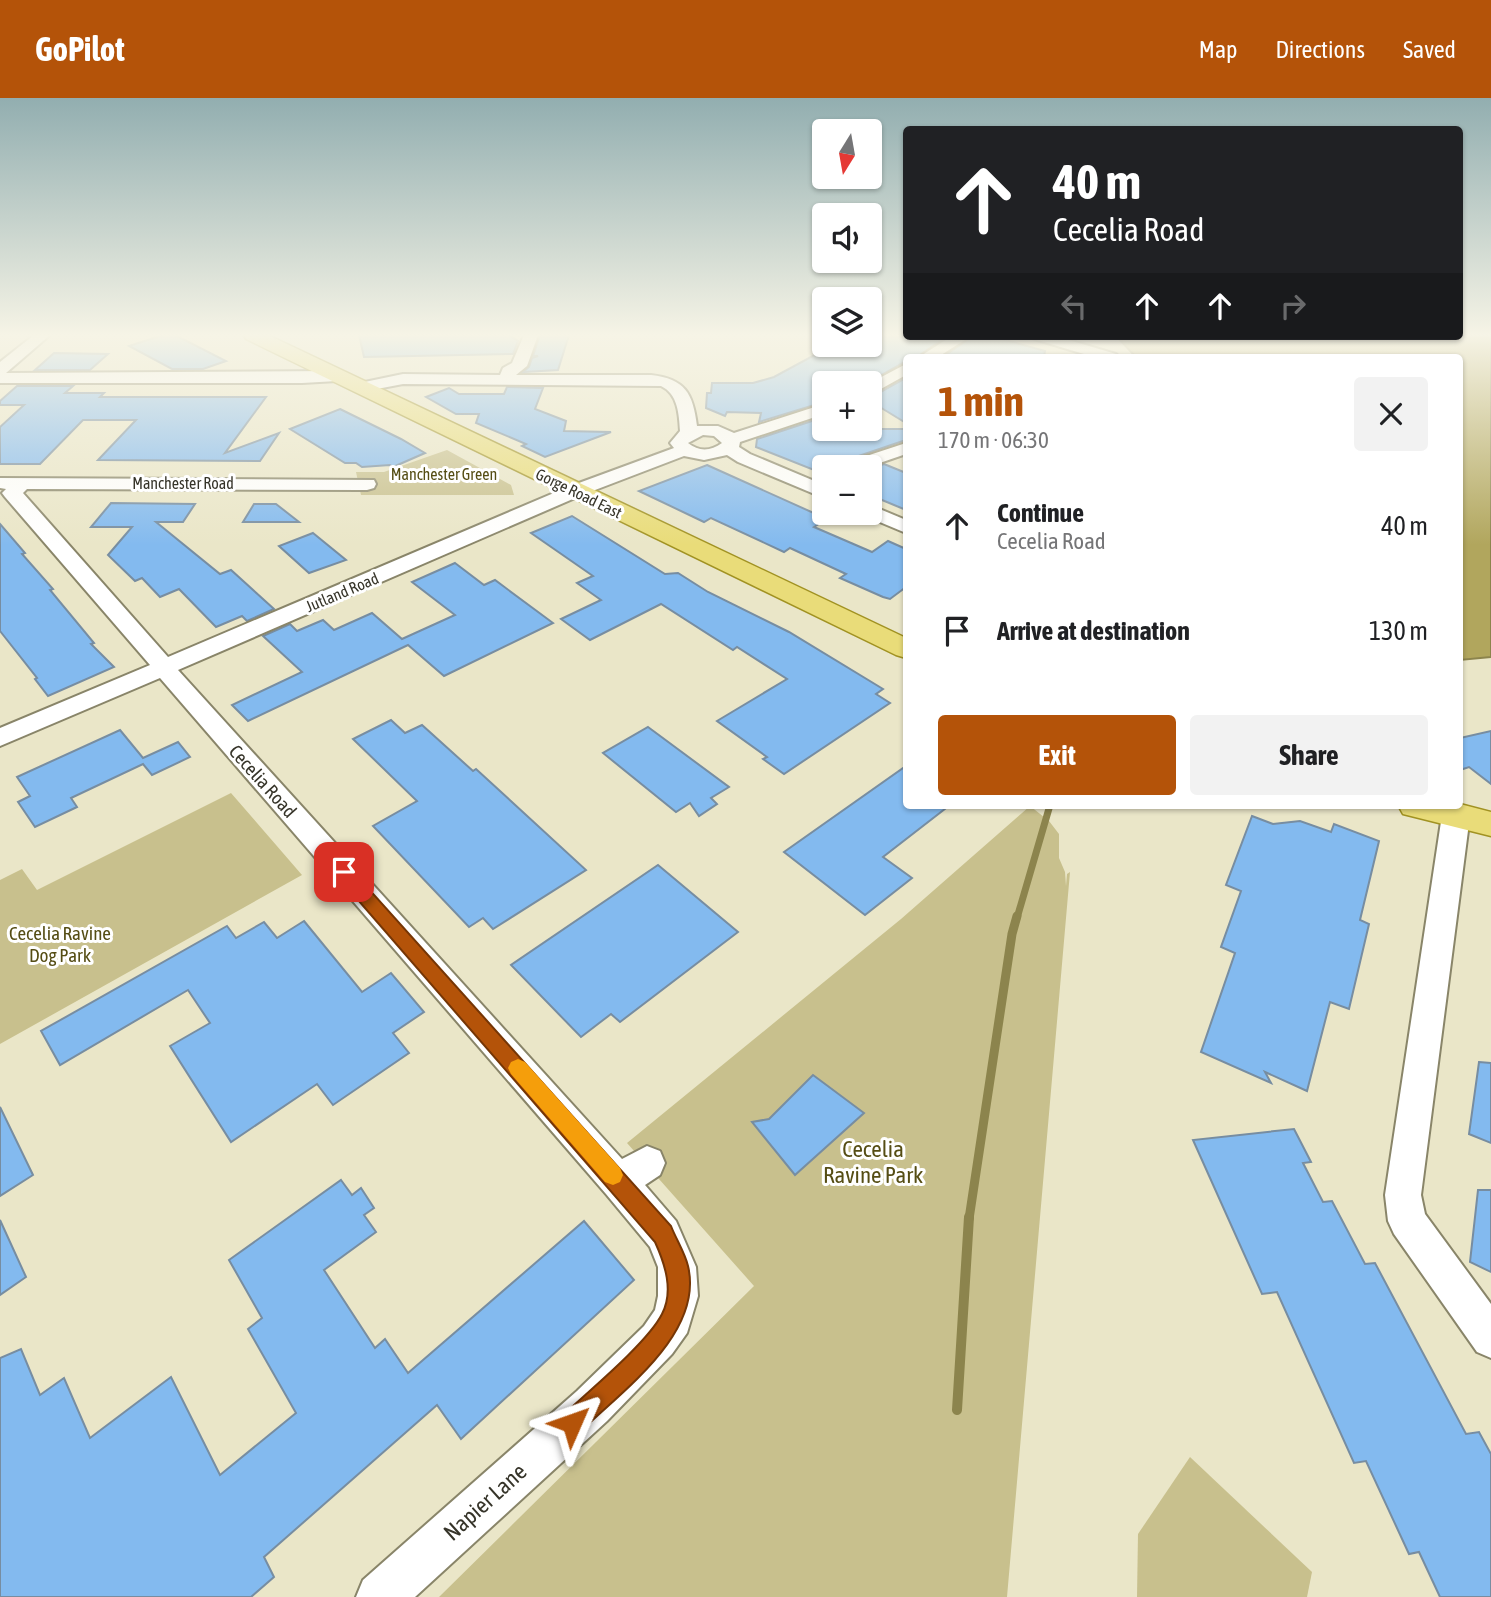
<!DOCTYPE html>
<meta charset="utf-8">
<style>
:root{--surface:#fff;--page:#f2f2f2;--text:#202124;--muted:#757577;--accent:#b45309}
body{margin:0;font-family:"Asap Condensed",sans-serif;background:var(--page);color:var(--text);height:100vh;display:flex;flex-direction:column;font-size:26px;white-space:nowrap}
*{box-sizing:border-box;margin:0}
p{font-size:23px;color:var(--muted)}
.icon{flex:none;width:38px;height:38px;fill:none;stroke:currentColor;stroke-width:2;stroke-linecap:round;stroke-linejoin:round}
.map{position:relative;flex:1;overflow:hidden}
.side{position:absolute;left:903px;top:256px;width:560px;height:455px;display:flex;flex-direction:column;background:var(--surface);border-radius:7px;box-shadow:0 2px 5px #0004}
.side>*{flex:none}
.top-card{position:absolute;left:903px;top:28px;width:560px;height:214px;border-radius:7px;box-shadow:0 2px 5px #0004;background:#202124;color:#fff;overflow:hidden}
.needle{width:46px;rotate:191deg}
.controls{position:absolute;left:812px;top:21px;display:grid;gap:14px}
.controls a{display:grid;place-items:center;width:70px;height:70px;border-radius:7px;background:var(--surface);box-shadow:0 2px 5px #0004;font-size:35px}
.pin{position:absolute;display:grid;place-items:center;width:60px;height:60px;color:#fff;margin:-30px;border-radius:14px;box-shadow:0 4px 10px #0006}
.me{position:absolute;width:77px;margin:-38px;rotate:47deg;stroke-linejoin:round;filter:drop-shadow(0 0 5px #0008)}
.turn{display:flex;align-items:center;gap:24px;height:147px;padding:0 35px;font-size:32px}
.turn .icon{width:91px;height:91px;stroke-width:2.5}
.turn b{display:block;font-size:49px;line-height:60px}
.lanes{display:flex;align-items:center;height:66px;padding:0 35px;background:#0003;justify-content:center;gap:35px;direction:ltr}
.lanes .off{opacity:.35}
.round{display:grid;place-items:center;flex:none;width:74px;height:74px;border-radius:7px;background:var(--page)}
.summary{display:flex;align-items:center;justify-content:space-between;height:119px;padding:0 35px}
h1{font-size:42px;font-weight:700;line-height:52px;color:var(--accent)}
.cta{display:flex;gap:14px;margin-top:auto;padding:14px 35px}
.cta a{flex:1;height:80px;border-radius:7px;background:var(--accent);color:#fff;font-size:28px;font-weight:700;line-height:80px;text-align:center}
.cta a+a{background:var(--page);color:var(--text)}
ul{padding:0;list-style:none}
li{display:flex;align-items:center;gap:21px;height:105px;padding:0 35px}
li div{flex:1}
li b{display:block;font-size:26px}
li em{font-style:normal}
header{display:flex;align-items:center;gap:42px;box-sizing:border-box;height:98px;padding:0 35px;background:var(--accent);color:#fff}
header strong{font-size:33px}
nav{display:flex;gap:38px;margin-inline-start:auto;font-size:24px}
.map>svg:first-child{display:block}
.green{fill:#c8c08d}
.water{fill:#b1a65d;stroke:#8c844d;stroke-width:2}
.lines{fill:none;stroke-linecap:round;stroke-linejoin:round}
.stream-far2{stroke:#8c844d;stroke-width:7}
.stream-far1{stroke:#8c844d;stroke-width:9}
.stream{stroke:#8c844d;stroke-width:10}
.building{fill:#83baef;stroke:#778da1;stroke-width:2}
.minor-casing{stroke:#898569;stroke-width:4}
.major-casing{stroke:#a19222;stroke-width:3}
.minor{fill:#fff;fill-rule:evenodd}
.major{fill:#e9dc79;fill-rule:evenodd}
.route{fill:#b45309;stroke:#753606;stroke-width:2}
.slow{fill:#f59e0b}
.labels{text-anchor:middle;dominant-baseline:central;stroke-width:6;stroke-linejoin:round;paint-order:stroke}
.far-park-label{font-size:16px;fill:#554d14;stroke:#fff}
.far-street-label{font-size:16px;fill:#363429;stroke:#fff}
.street-label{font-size:19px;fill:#363429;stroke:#fff}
.park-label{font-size:19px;fill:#554d14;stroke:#fff}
.near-park-label{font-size:23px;fill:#554d14;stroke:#fff}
.near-street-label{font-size:23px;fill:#363429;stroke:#fff}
</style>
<header>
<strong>GoPilot</strong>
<nav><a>Map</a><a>Directions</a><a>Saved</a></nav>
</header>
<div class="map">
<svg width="1491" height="1499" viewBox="0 0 1491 1499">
<rect width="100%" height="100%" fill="#eae6c8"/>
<g class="green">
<polygon points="447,352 511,387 514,397 361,397 356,374 384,374"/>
<polygon points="231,695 302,777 0,946 0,782 22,771 37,792"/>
<polygon points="1030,708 1049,723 1059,736 1059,760 1065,774 1066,788 1067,776 1070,774 1007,1499 439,1499 754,1188 627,1045 901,821"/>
<polygon points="1190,1359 1312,1474 1307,1499 1137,1499 1138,1436"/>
</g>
<polygon class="water" points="1460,237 1491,237 1491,559 1460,562 1460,259 1136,259 1116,238"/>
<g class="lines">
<polyline class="stream-far2" points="1017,820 1050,707"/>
<polyline class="stream-far1" points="969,1121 1012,836 1017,818"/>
<polyline class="stream" points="957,1312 969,1119"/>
</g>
<g class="building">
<polygon points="163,237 175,237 226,263 203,271 172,271 129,248"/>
<polygon points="359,237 509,237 518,243 513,256 364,259"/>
<polygon points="540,237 569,237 558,272 523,274 529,269 532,260 538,258 533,258"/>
<polygon points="870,237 947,238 917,259 906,259 906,263 867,285 824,285 824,304 759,324 761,315 727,314 725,318 706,310 707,295 711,295 712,285 753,285 774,279 833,247 870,247"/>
<polygon points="973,238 991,238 1045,253 1044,259 943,259"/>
<polygon points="54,255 108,256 90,272 35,272"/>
<polygon points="906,280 906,325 870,303 870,300"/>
<polygon points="17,288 73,288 65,295 104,295 100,299 266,299 225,355 279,335 260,363 98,362 136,322 83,322 40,366 0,366 0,329 24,307 0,307 0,303"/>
<polygon points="507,289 543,290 535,311 566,323 564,333 611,334 545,359 522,348 526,346 476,325 479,316 456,316 426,299 449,290 459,296 504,296"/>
<polygon points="340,311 401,341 425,355 393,369 390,367 362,369 356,365 345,365 290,331"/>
<polygon points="824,319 824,331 906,331 906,342 844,363 833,369 824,369 824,372 819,374 756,349 757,341"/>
<polygon points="884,366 906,375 906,412 870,397 870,371"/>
<polygon points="707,367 827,421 814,429 872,454 888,443 906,451 906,489 890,501 883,499 840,480 846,476 790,450 784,454 711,420 704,424 639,393"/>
<polygon points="111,405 195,406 183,424 156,424 220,476 231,472 274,511 247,523 242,518 216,529 179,491 160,499 142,480 135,483 108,457 132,429 91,429"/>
<polygon points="254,406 276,406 299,424 243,424"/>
<polygon points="572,418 665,476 678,475 708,494 789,534 883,591 876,596 890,605 784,676 763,661 767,659 717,623 787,581 737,549 733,552 661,506 590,542 561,521 601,502 577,485 593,478 531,435"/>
<polygon points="0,426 25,455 22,456 53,491 50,492 94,545 91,546 114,569 48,598 35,581 37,580 0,533"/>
<polygon points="313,435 346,462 309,475 279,448"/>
<polygon points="455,465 484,487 495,482 553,525 444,578 408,547 248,623 232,607 302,574 263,538 290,526 297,533 323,522 334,532 372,515 402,541 455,517 412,484"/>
<polygon points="391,622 405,635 422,627 473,673 476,671 586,772 493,831 483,820 469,829 373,728 417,703 353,641"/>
<polygon points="648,629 729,689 711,700 717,706 699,718 690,705 676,714 603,655"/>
<polygon points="120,632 143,660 178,644 190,659 152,677 143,666 71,700 77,709 35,729 18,704 30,698 17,679"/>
<polygon points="1491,633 1491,686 1469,669 1460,672 1460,640"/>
<polygon points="906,668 906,707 950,707 883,759 912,780 865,817 784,754"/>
<polygon points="1252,718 1273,726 1300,723 1331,734 1334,726 1379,743 1360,822 1369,826 1349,911 1330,904 1307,993 1265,974 1271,985 1201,954 1235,855 1221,849 1241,793 1226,787"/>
<polygon points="658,767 738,834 620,924 611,916 581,939 511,867"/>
<polygon points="304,823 362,894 391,875 424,914 393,935 409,955 333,1007 317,986 231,1044 170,948 210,925 188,892 60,967 41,933 227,828 236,840 264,824 277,840"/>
<polygon points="1479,964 1491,965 1491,1045 1469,1036"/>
<polygon points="813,977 864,1015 795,1077 752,1024 769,1021"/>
<polygon points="0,1009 33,1077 0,1098"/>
<polygon points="1294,1031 1311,1064 1303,1065 1323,1104 1332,1103 1365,1166 1375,1165 1466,1336 1479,1334 1491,1356 1491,1499 1440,1499 1419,1454 1409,1456 1366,1363 1354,1365 1277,1194 1262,1196 1193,1042"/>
<polygon points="341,1082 352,1097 361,1090 374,1110 364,1117 376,1134 324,1172 375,1250 385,1241 408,1275 584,1123 634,1182 461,1341 437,1307 264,1459 274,1479 251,1499 0,1499 0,1260 21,1251 40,1297 64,1280 90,1340 171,1279 220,1377 296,1315 248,1231 262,1220 229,1162"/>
<polygon points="1478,1092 1491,1092 1491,1174 1470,1164"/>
<polygon points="0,1122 26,1179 0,1197"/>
</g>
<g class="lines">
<defs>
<g id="minor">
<polygon points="34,237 50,237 6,275 337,273 345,278 337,283 302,285 0,285 0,264"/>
<path d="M524,237H538L527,268L516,277H651C685,281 693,295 697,328H718L734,335L824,306V316L740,344L739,349L750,356L824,387V400L738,364L727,357L704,362L684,358L582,397L178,572L622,1061L647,1048L660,1053L665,1065L660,1077L645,1087L676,1123L696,1169L698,1198L687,1235L672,1256L607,1323L415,1499H356L363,1482L577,1293L644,1228L655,1212L658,1198V1169L650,1149L606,1096L160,580L0,648V630L150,567L5,399L2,395L6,391L0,390V380L374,382L376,386L374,390L367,392L27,391L23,395L168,559L568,389L674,350L670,345L680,333C679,316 678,296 661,288L403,286L361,294L353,289L355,286L403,276L500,277L503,270L512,265ZM703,337L714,338L722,345C711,353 699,354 688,345Z"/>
<polygon points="952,238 971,238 938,259 919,259"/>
<polygon points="1031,238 1055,238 1116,256 1119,259 1094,259 1034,241"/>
<polygon points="906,266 906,277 870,297 870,285"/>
<polygon points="906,345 906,356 868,369 842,369 845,365"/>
<polygon points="870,407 906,422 906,435 863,417 861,415 870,415"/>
<polygon points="1456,707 1466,710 1470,717 1421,1097 1425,1116 1491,1206 1491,1260 1477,1254 1394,1136 1388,1123 1385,1097 1442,717 1446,710"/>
</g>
<g id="major">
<polygon points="244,237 268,237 906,540 906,560 896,557 246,241"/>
<polygon points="1460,706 1491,714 1491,738 1403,716 1398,707"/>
</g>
</defs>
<use href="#minor" class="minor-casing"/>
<use href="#major" class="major-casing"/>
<use href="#minor" class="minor"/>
<use href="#major" class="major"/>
</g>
<linearGradient id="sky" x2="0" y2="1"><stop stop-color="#92aeb0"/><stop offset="0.53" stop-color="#f6f4e6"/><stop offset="1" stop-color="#f6f4e6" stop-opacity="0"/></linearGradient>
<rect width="1491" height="447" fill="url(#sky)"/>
<path class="route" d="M344,768L350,770L671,1128C676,1141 685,1155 688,1168C704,1235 623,1292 581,1333L572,1337L564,1333L560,1325L564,1316C589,1293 648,1244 662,1216C674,1193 665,1166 655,1144L338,779L336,774L338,770Z"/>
<polygon class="slow" points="518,961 525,964 620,1070 623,1077 620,1084 613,1087 605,1084 511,976 508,970 511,964"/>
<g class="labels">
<g class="far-park-label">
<text x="444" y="376">Manchester Green</text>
</g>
<g class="far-street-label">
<text x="183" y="385">Manchester Road</text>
<text transform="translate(579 395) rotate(26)">Gorge Road East</text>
<text transform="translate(342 494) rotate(-23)">Jutland Road</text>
</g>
<g class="street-label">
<text transform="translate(263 683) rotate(48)">Cecelia Road</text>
</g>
<g class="park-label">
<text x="60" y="835">Cecelia Ravine<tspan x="60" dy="22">Dog Park</tspan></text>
</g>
<g class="near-park-label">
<text x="873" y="1051">Cecelia<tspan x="873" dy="26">Ravine Park</tspan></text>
</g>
<g class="near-street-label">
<text transform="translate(485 1404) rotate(-42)">Napier Lane</text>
</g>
</g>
</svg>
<div class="controls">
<a><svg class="needle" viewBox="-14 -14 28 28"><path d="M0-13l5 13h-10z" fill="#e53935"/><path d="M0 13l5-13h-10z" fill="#757577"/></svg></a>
<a><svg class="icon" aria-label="sound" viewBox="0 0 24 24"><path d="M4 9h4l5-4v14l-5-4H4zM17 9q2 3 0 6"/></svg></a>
<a><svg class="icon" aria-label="layers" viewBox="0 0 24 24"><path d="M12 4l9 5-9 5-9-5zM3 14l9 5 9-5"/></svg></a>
<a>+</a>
<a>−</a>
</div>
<div class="pin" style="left:344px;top:774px;background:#d93025"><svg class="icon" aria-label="arrive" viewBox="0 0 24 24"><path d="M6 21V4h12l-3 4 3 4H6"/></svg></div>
<svg class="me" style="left:572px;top:1325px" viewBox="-20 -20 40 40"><path d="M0-17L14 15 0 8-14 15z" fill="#b45309" stroke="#fff" stroke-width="4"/></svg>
<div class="top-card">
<div class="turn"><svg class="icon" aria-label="ahead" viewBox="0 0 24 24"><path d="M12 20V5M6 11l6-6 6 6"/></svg><div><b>40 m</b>Cecelia Road</div></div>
<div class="lanes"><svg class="icon off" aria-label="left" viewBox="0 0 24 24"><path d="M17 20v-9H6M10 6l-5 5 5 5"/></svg><svg class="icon" aria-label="ahead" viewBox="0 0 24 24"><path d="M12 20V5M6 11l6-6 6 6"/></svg><svg class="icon" aria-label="ahead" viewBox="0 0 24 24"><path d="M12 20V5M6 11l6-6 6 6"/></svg><svg class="icon off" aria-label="right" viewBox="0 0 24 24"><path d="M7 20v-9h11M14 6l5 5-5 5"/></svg></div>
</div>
<section class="side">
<div class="summary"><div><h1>1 min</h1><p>170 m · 06:30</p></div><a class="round"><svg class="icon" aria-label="close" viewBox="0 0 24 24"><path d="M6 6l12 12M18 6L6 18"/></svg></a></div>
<ul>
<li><svg class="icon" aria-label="ahead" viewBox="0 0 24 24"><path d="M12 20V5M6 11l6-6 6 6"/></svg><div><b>Continue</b><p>Cecelia Road</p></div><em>40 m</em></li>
<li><svg class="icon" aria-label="arrive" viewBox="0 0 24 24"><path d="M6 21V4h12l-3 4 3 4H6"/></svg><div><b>Arrive at destination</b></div><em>130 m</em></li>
</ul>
<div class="cta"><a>Exit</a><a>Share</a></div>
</section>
</div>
